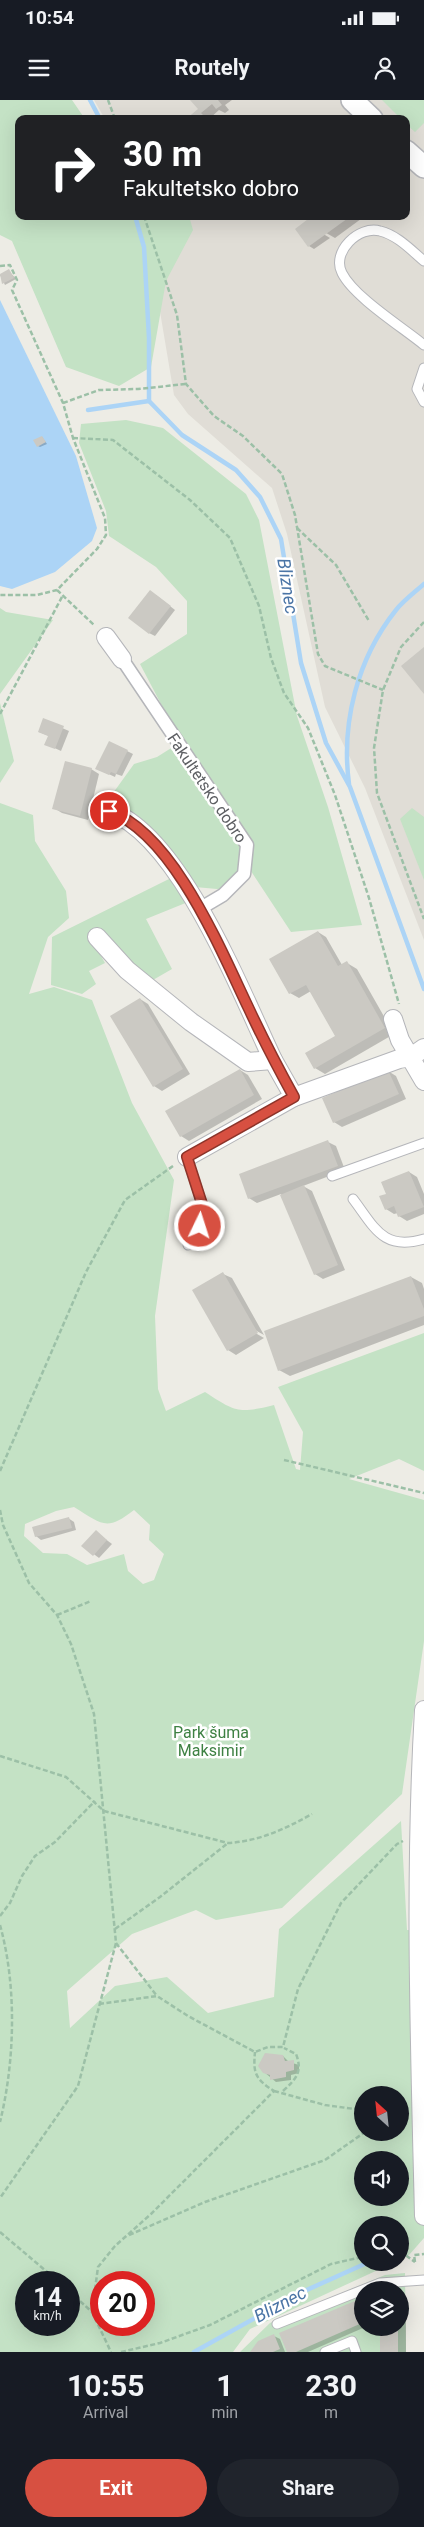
<!DOCTYPE html>
<meta charset="utf-8">
<style>
:root{--surface:#171b24;--page:#20242c;--text:#f1f3f6;--muted:#9ea1a6;--accent:#d75041}
body{margin:0;font-family:Roboto,sans-serif;background:var(--page);color:var(--text);height:100vh;display:flex;flex-direction:column;font-size:19px;white-space:nowrap}
*{box-sizing:border-box;margin:0}
p{font-size:16px;color:var(--muted)}
.icon{flex:none;width:28px;height:28px;fill:none;stroke:currentColor;stroke-width:2;stroke-linecap:round;stroke-linejoin:round}
.map{position:relative;height:2252px;overflow:hidden}
.sheet{display:flex;flex-direction:column;background:var(--surface);flex:1}
.sheet>*{flex:none}
.top-card{position:absolute;left:15px;top:15px;width:395px;height:105px;border-radius:10px;box-shadow:0 5px 20px #0002;background:#202124;color:#fff;overflow:hidden}
.needle{width:32px;rotate:333deg}
.buttons{position:absolute;left:354px;top:1986px;display:grid;gap:10px}
.buttons a{display:grid;place-items:center;width:55px;height:55px;border-radius:50%;background:var(--surface);box-shadow:0 5px 20px #0002;font-size:25px}
.speed{position:absolute;left:15px;top:2171px;display:flex;gap:10px;font-size:25px;font-weight:700;text-align:center}
.speed>*{display:grid;place-content:center;width:65px;height:65px;border-radius:50%;background:var(--surface);box-shadow:0 5px 20px #0002;line-height:1}
.speed small{font-size:12px;font-weight:400}
.speed .limit{border:8px solid #d22;background:#fff;color:#111}
.pin{position:absolute;display:grid;place-items:center;width:42px;height:42px;color:#fff;margin:-21px;border:2px solid #fff;border-radius:50%;box-shadow:0 1px 5px #0007}
.me{position:absolute;width:55px;margin:-28px;rotate:4deg;stroke-linejoin:round;filter:drop-shadow(0 0 4px #0008)}
.turn{display:flex;align-items:center;gap:18px;height:105px;padding:0 25px;font-size:22px}
.turn .icon{width:65px;height:65px;stroke-width:2.5}
.turn b{display:block;font-size:35px;line-height:42px}
.eta{display:flex;justify-content:space-evenly;align-items:center;height:85px;text-align:center}
.eta b{font-size:30px;font-weight:700;line-height:35px}
.cta{display:flex;gap:10px;margin-top:auto;padding:10px 25px}
.cta a{flex:1;height:58px;border-radius:30px;background:var(--accent);color:#fff;font-size:20px;font-weight:700;line-height:58px;text-align:center}
.cta a+a{background:var(--page);color:var(--text)}
.status{display:flex;justify-content:space-between;align-items:center;height:35px;padding:0 25px;background:var(--surface);direction:ltr}
.status svg{height:14px;fill:currentColor}
header{display:flex;justify-content:space-between;align-items:center;height:65px;padding:0 25px;background:var(--surface);font-size:22px;font-weight:700}
.map>svg:first-child{display:block}
.education{fill:#e0ddd6}
.green{fill:#c4e2c5;fill-rule:evenodd}
.water{fill:#acd4f6}
.shadow{fill:#0003}
.lines{fill:none;stroke-linecap:round;stroke-linejoin:round}
.stream{stroke:#acd4f6;stroke-width:4.5}
.building{fill:#cbc9c3}
.service-casing{stroke:#b5b6ba;stroke-width:11}
.pedestrian-casing{stroke:#b5b6ba;stroke-width:15}
.minor-casing{stroke:#b5b6ba;stroke-width:20}
.tertiary-casing{stroke:#b5b6ba;stroke-width:24}
.path{stroke:#9cc0a7;stroke-width:2.5;stroke-dasharray:5 2.5;stroke-linecap:butt}
.service{stroke:#fff;stroke-width:9}
.pedestrian{stroke:#fff;stroke-width:12}
.minor{stroke:#fff;stroke-width:18}
.tertiary{stroke:#fff;stroke-width:21}
.route-casing{stroke:#8c342a;stroke-width:12}
.route{stroke:#d75041;stroke-width:9}
.labels{text-anchor:middle;dominant-baseline:central;stroke-width:5;stroke-linejoin:round;paint-order:stroke}
.street-label{font-size:16px;fill:#5d5f63;stroke:#fff}
.park-label{font-size:16px;fill:#3e8143;stroke:#fff}
.water-label{font-size:18px;font-style:italic;fill:#4b75a6;stroke:#fff}
</style>
<div class="status"><b>10:54</b><svg viewBox="0 0 49 12"><path d="M0 12V9h3v3zM5 12V6h3v6zM10 12V3h3v9zM15 12V0h3v12zM26 1h20v11H26zM47 4h2v5h-2z"/></svg></div>
<header><svg class="icon" aria-label="menu" viewBox="0 0 24 24"><path d="M4 6h16M4 12h16M4 18h16"/></svg>Routely<svg class="icon" aria-label="person" viewBox="0 0 24 24"><circle cx="12" cy="8" r="4"/><path d="M4 21q1-7 8-7t8 7"/></svg></header>
<div class="map">
<svg width="424" height="2252" viewBox="0 0 424 2252">
<rect width="100%" height="100%" fill="#edece5"/>
<polygon class="education" points="94,0 424,0 424,840 365,688 325,607 287,434 272,388 188,314 174,295 150,152 139,116 406,116 406,19 105,19"/>
<g class="green">
<polygon points="0,0 72,0 85,19 19,19 19,116 189,116 193,130 166,181 151,267 119,286 66,267 12,141 0,135"/>
<polygon points="382,0 424,0 424,23 415,32 406,24 406,19 401,19"/>
<polygon points="126,320 163,328 246,394 259,420 297,616 328,707 362,825 291,832 247,765 228,790 195,787 155,737 108,700 134,664 157,657 176,645 172,625 140,564 187,534 187,501 156,467 109,436 106,411 79,343 81,324"/>
<polygon points="0,508 6,512 53,520 0,594"/>
<polygon points="0,603 14,661 0,683"/>
<path d="M0,703L33,715L35,741L66,791L69,818L48,837L29,894L54,887L92,900L132,1003L174,1080L155,1216L158,1289L166,1311L205,1292C236,1312 238,1314 274,1305L296,1369L300,1370L303,1332L278,1287L424,1233V1371L399,1359L349,1379L424,1400V1541L402,1694L282,1808L216,1820L196,1810L132,1834L67,1891L70,1928L115,1886L167,1877L208,1913L274,1897L279,1829L401,1721L407,1830L424,1831V2138L409,2155L400,2159V2125H362V2162L393,2163L250,2229L233,2252H0ZM74,1407C102,1424 106,1432 134,1410L150,1425L149,1440L164,1454L154,1480L143,1484L128,1471L124,1454L87,1465L67,1454L43,1453L24,1436L25,1424L56,1411ZM362,1995H400V2032H362ZM362,2060H400V2098H362ZM26,2182H69V2225H26ZM101,2182H144V2225H101Z"/>
<polygon points="412,708 424,717 424,780 400,719"/>
<polygon points="171,778 188,802 146,819 172,869 146,884 126,855 118,858 90,837 105,863 89,871 96,884 82,894 51,885 52,837"/>
<path d="M405,2173L406,2252H240L270,2223L385,2175ZM362,2190H400V2228H362Z"/>
</g>
<polygon class="water" points="0,200 76,356 97,428 92,441 55,472 12,489 0,486"/>
<g class="shadow">
<polygon points="192,0 232,0 225,5 229,10 225,13 219,10 209,19 188,19 199,9"/>
<polygon points="315,116 365,116 335,138 321,130 320,132 330,138 314,149 309,146"/>
<polygon points="9,171 16,179 5,185 0,175"/>
<polygon points="42,337 47,344 40,347 38,346"/>
<polygon points="156,495 175,510 155,536 149,533"/>
<polygon points="44,620 69,631 61,651 46,644 49,636 39,632"/>
<polygon points="127,651 133,654 122,676 116,674 115,677 102,671"/>
<polygon points="91,669 99,674 88,720 62,713 54,708"/>
<polygon points="318,832 326,837 342,865 347,863 357,869 394,934 325,974 315,968 337,937 311,891 299,898 290,893"/>
<polygon points="140,899 148,904 190,974 162,991 154,986"/>
<polygon points="240,970 248,975 262,999 189,1041 181,1036"/>
<polygon points="388,971 396,976 406,999 342,1027 334,1022"/>
<polygon points="328,1042 336,1046 345,1070 303,1086 312,1091 345,1170 323,1179 315,1174 281,1094 257,1103 249,1098"/>
<polygon points="409,1072 417,1077 424,1094 424,1114 407,1121 399,1116 398,1113 394,1114 386,1109 387,1094"/>
<polygon points="223,1174 232,1178 264,1235 253,1229 252,1231 264,1238 236,1255 228,1250"/>
<polygon points="411,1177 422,1183 424,1189 424,1225 290,1276 279,1270"/>
<polygon points="68,1418 74,1422 76,1430 41,1440 36,1436"/>
<polygon points="96,1432 112,1444 99,1458 83,1446"/>
<polygon points="283,1956 289,1962 299,1965 299,1973 291,1975 291,1980 276,1982 264,1972"/>
<polygon points="400,2194 406,2198 406,2252 382,2252 382,2228 400,2228"/>
<polygon points="362,2200 363,2228 308,2252 289,2252 281,2234"/>
<polygon points="274,2236 280,2239 285,2252 252,2252"/>
</g>
<g class="lines">
<g class="stream">
<polyline points="90,0 100,19"/>
<polyline points="135,116 144,147 149,238 149,301 182,335 236,370 260,397 281,439 301,563 326,643 350,687 424,889"/>
<polyline points="88,310 149,301"/>
<path d="M349,684C341,623 357,559 396,510C403,501 415,492 424,484"/>
<polyline points="194,2252 300,2193 369,2162"/>
</g>
</g>
<g class="building">
<polygon points="190,0 218,0 222,5 216,9 212,4 201,13 204,16 200,19 186,19 198,9"/>
<polygon points="312,116 351,116 308,147 295,129"/>
<polygon points="9,169 14,178 2,184 0,174"/>
<polygon points="42,336 46,342 37,347 33,340"/>
<polygon points="150,490 171,506 149,534 128,518"/>
<polygon points="424,547 424,594 401,566"/>
<polygon points="43,618 64,626 55,649 44,645 48,636 38,632"/>
<polygon points="109,641 128,650 116,674 111,672 109,675 95,669"/>
<polygon points="65,661 92,668 80,716 52,709"/>
<polygon points="318,831 338,866 347,861 385,928 314,969 305,953 335,936 306,885 289,894 269,859"/>
<polygon points="140,898 183,969 153,987 110,916"/>
<polygon points="240,969 254,995 180,1037 165,1011"/>
<polygon points="388,970 399,994 333,1023 322,998"/>
<polygon points="328,1040 338,1066 248,1099 239,1074"/>
<polygon points="409,1071 424,1107 398,1117 394,1106 385,1110 379,1096 386,1094 381,1082"/>
<polygon points="304,1085 338,1165 314,1175 280,1095"/>
<polygon points="223,1172 258,1233 227,1251 192,1190"/>
<polygon points="411,1176 424,1209 424,1216 278,1271 264,1231"/>
<polygon points="69,1417 72,1428 35,1437 32,1427"/>
<polygon points="96,1430 107,1440 93,1456 81,1446"/>
<polygon points="265,1953 283,1955 285,1961 294,1960 294,1970 286,1972 286,1977 270,1980 270,1975 263,1973 258,1966"/>
<polygon points="362,2198 362,2223 296,2252 287,2252 279,2233"/>
<rect x="380" y="2228" width="18" height="24"/>
<polygon points="274,2234 280,2249 273,2252 250,2252 258,2241"/>
</g>
<g class="lines">
<defs>
<g id="service">
<path d="M424,161C411,150 397,135 380,131C359,125 331,152 342,173C354,197 402,227 424,245"/>
<polyline points="424,268 417,289 424,302"/>
<polyline points="187,1057 204,1110 200,1126 188,1145"/>
<polyline points="332,1076 424,1043"/>
<path d="M353,1099C375,1128 383,1151 424,1139"/>
<polyline points="277,2224 380,2183 424,2180"/>
<polyline points="325,2252 352,2241 356,2252"/>
</g>
<polyline id="pedestrian" points="122,559 247,745 244,774 223,795 201,808"/>
<g id="minor">
<polyline points="106,537 122,559"/>
<path d="M109,711C180,735 242,895 273,960"/>
<polyline points="97,837 127,870 191,922 248,962 273,960 294,997"/>
<polyline points="393,919 400,940 424,981"/>
<polyline points="187,1057 294,997 399,959 411,957 424,948"/>
<path d="M424,1610C414,1779 420,1948 424,2116"/>
</g>
<g id="tertiary">
<polyline points="352,0 372,19"/>
<polyline points="406,51 424,67"/>
</g>
</defs>
<use href="#service" class="service-casing"/>
<use href="#pedestrian" class="pedestrian-casing"/>
<use href="#minor" class="minor-casing"/>
<use href="#tertiary" class="tertiary-casing"/>
<g class="path">
<polyline points="108,0 115,19"/>
<polyline points="144,116 177,215 186,284 214,316 243,336 282,374 295,415 318,554 325,566 383,590"/>
<polyline points="0,166 10,165 17,180 12,190 63,303 73,338 105,418 106,435 97,449 57,490 37,495 0,495"/>
<polyline points="63,303 99,290 138,289 186,284"/>
<polyline points="73,338 113,340 190,400 230,438 259,506 271,558 284,593 308,628 335,695 369,798 399,904"/>
<polyline points="297,428 336,465 369,521"/>
<polyline points="57,490 94,525"/>
<polyline points="424,522 401,547 383,590 374,648 377,693 424,819"/>
<polyline points="0,614 63,495"/>
<polyline points="284,1360 424,1393"/>
<polyline points="0,1371 86,1172 125,1100 173,1066"/>
<polyline points="0,1410 3,1425 29,1483 57,1515 71,1544 94,1614 116,1843 78,1986 0,2098"/>
<polyline points="57,1515 91,1501"/>
<path d="M0,1656L66,1677L104,1711L228,1743C260,1741 285,1729 312,1714"/>
<polyline points="0,1816 10,1803 22,1776 35,1756 55,1742 95,1701"/>
<path d="M0,1825C17,1886 15,1961 0,2022"/>
<polyline points="115,1829 160,1797 228,1743"/>
<polyline points="116,1843 157,1896"/>
<polyline points="99,1904 157,1896 188,1916 255,1952 268,1947 283,1947 298,1889 341,1803 397,1744 403,1741"/>
<polyline points="274,1991 325,2005 362,2010"/>
<path d="M283,1991C296,1979 303,1972 296,1954L284,1948"/>
<polyline points="0,2132 59,2182"/>
<polyline points="129,2135 205,2102 325,2060 365,2032"/>
<polyline points="400,2151 415,2162"/>
<polyline points="415,2162 414,2155 424,2154"/>
<polyline points="69,2191 92,2212 111,2252"/>
<path d="M92,2212L98,2167L115,2146L151,2114L274,1991C255,1979 253,1973 255,1952"/>
<polyline points="121,2252 160,2243 210,2225 331,2164 362,2157"/>
</g>
<use href="#service" class="service"/>
<use href="#pedestrian" class="pedestrian"/>
<use href="#minor" class="minor"/>
<use href="#tertiary" class="tertiary"/>
</g>
<g class="lines">
<defs>
<path id="route" d="M109,711C174,734 221,851 249,909C263,939 278,968 294,997L187,1057L204,1110L200,1126"/>
</defs>
<use href="#route" class="route-casing"/>
<use href="#route" class="route"/>
</g>
<g class="labels">
<g class="street-label">
<text transform="translate(207 688) rotate(56)">Fakultetsko dobro</text>
</g>
<g class="park-label">
<text x="211" y="1632">Park šuma<tspan x="211" dy="18">Maksimir</tspan></text>
</g>
<g class="water-label">
<text transform="translate(288 486) rotate(81)">Bliznec</text>
<text transform="translate(280 2204) rotate(-28)">Bliznec</text>
</g>
</g>
</svg>
<div class="buttons">
<a><svg class="needle" viewBox="-14 -14 28 28"><path d="M0-13l5 13h-10z" fill="#e53935"/><path d="M0 13l5-13h-10z" fill="#9ea1a6"/></svg></a>
<a><svg class="icon" aria-label="sound" viewBox="0 0 24 24"><path d="M4 9h4l5-4v14l-5-4H4zM17 9q2 3 0 6"/></svg></a>
<a><svg class="icon" aria-label="search" viewBox="0 0 24 24"><circle cx="10" cy="10" r="6"/><path d="M15 15l6 6"/></svg></a>
<a><svg class="icon" aria-label="layers" viewBox="0 0 24 24"><path d="M12 4l9 5-9 5-9-5zM3 14l9 5 9-5"/></svg></a>
</div>
<div class="speed"><div>14<small>km/h</small></div><div class="limit">20</div></div>
<div class="pin" style="left:109px;top:711px;background:#d93025"><svg class="icon" aria-label="arrive" viewBox="0 0 24 24"><path d="M6 21V4h12l-3 4 3 4H6"/></svg></div>
<svg class="me" style="left:200px;top:1126px" viewBox="-20 -20 40 40"><circle r="17" fill="#d75041" stroke="#fff" stroke-width="3"/><path d="M0-11L8 9 0 5-8 9z" fill="#fff"/></svg>
<div class="top-card">
<div class="turn"><svg class="icon" aria-label="right" viewBox="0 0 24 24"><path d="M7 20v-9h11M14 6l5 5-5 5"/></svg><div><b>30 m</b>Fakultetsko dobro</div></div>
</div>
</div>
<section class="sheet">
<div class="eta">
<div><b>10:55</b><p>Arrival</p></div>
<div><b>1</b><p>min</p></div>
<div><b>230</b><p>m</p></div>
</div>
<div class="cta"><a>Exit</a><a>Share</a></div>
</section>
